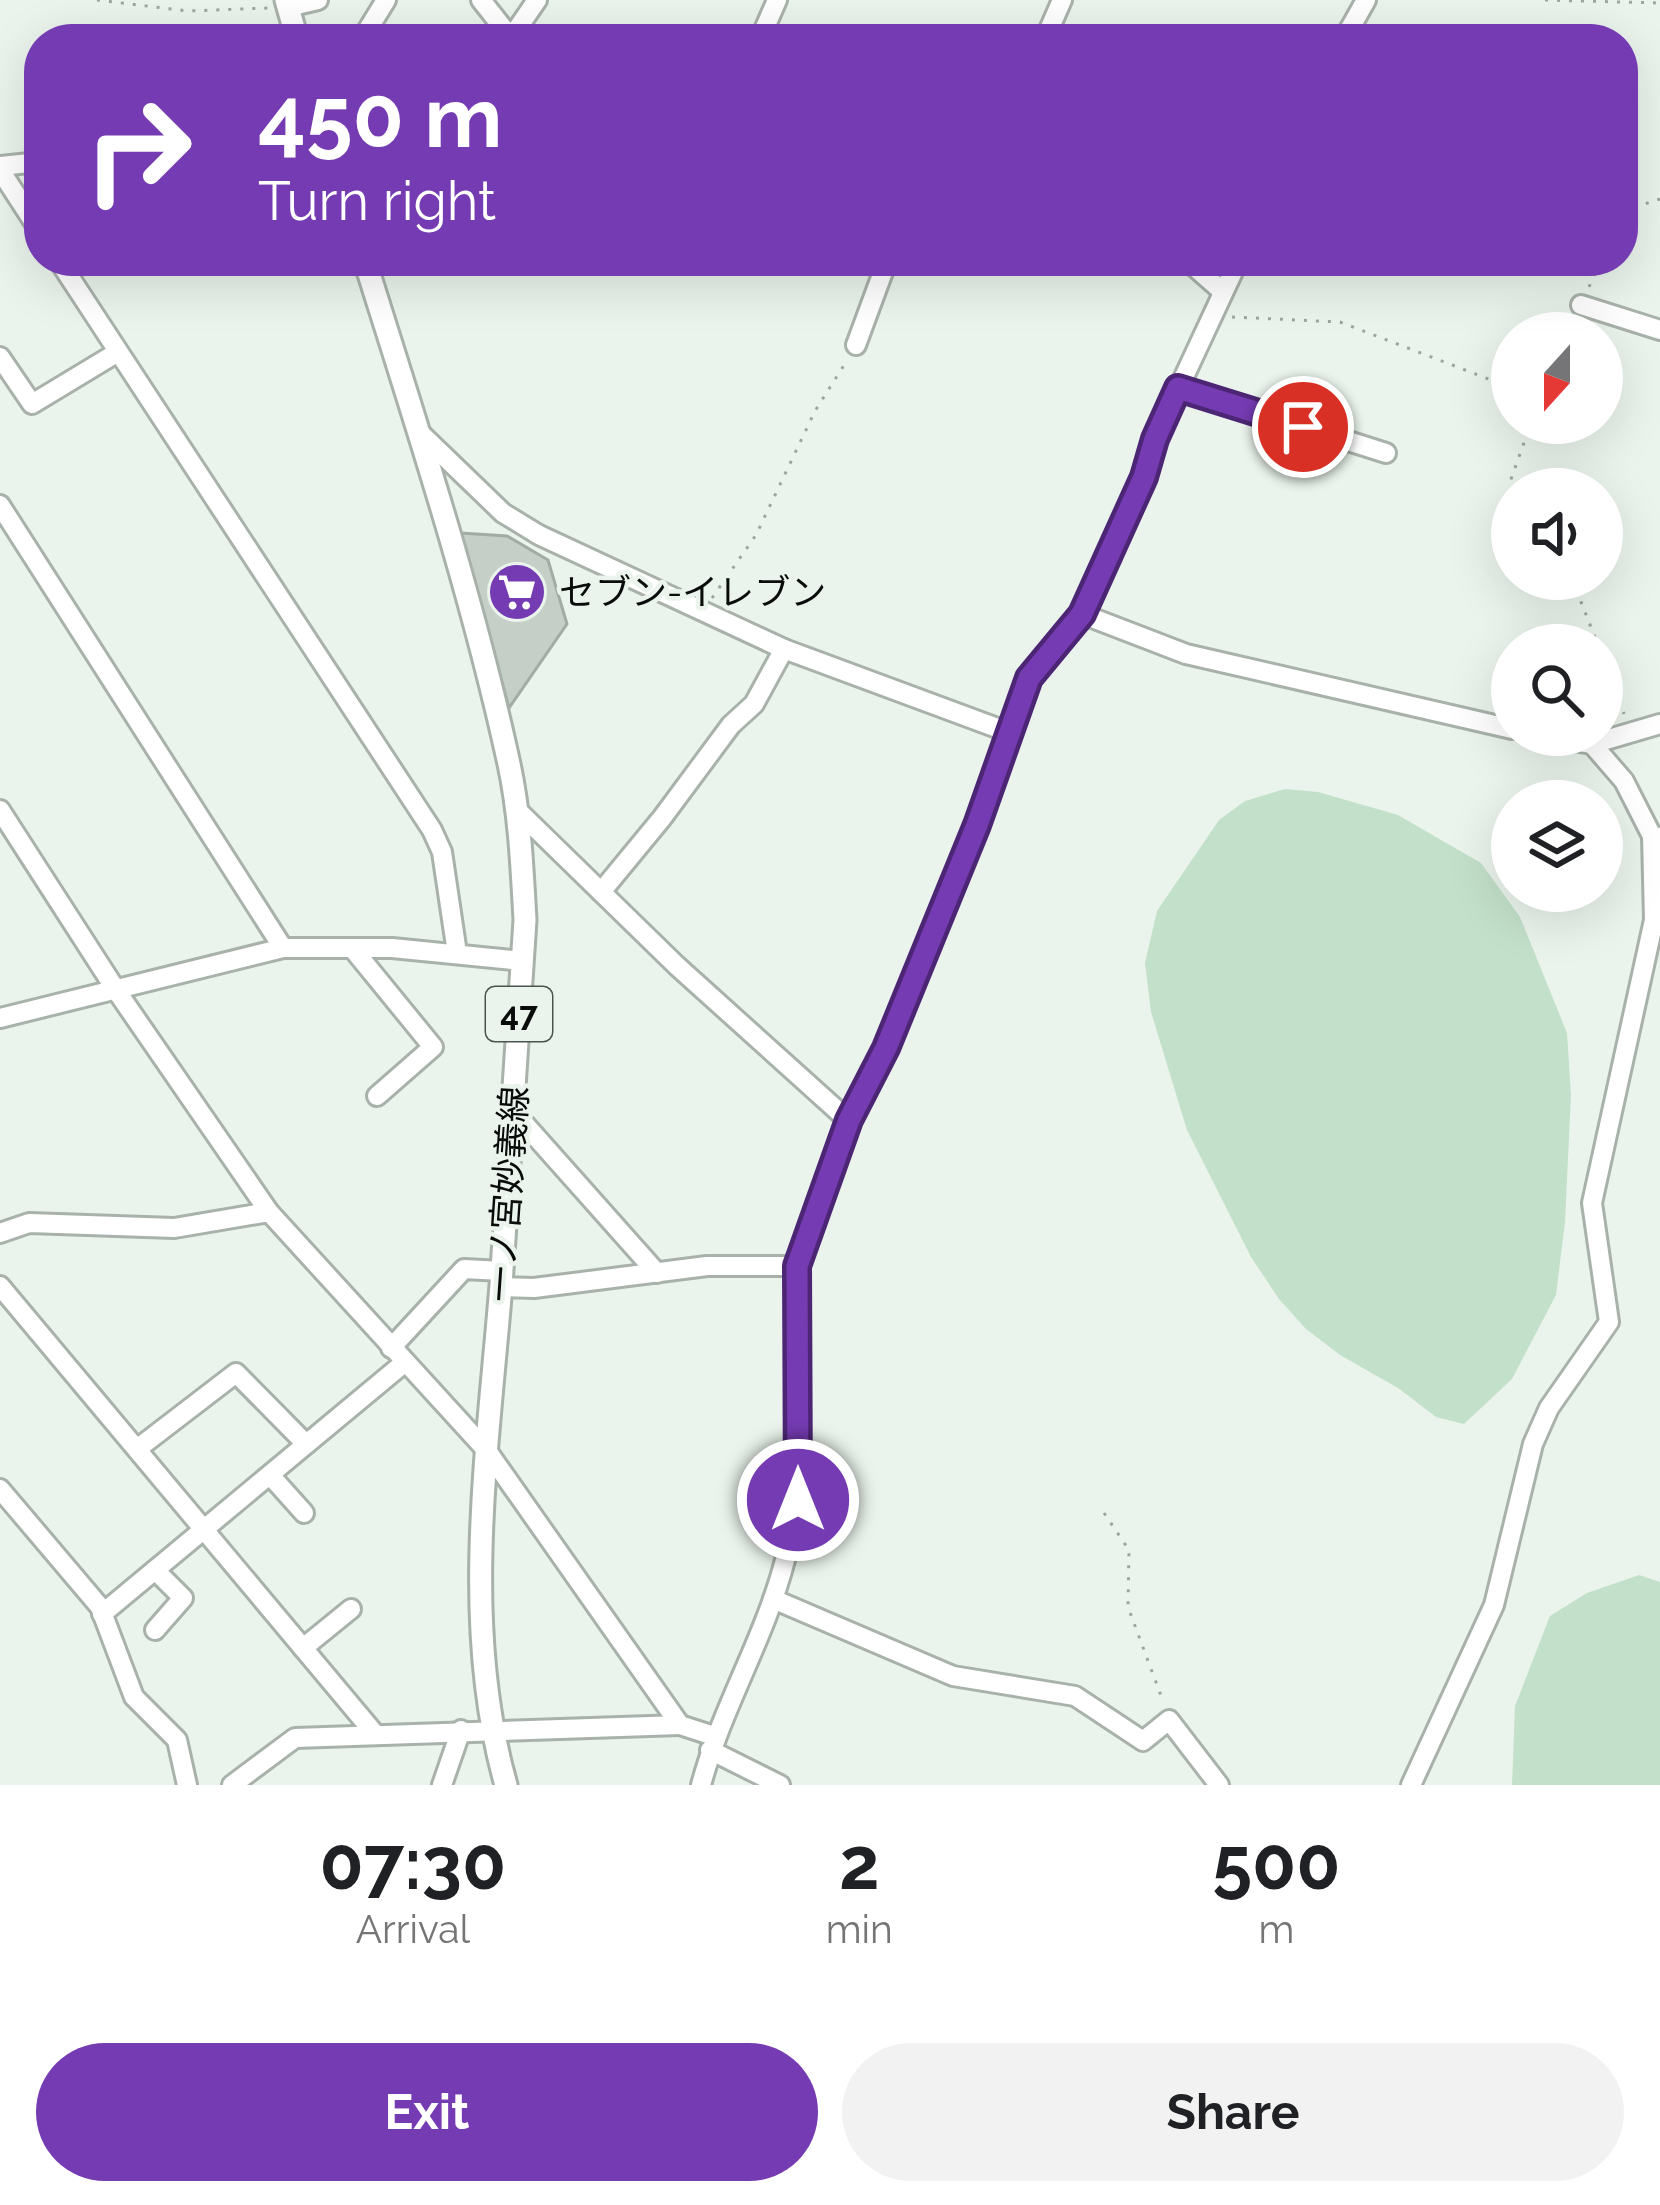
<!DOCTYPE html>
<meta charset="utf-8">
<style>
:root{--surface:#fff;--page:#f2f2f2;--text:#202124;--muted:#757577;--accent:#753bb2}
body{margin:0;font-family:Raleway,"Noto Sans JP",sans-serif;background:var(--page);color:var(--text);height:100vh;display:flex;flex-direction:column;font-size:45px;white-space:nowrap}
*{box-sizing:border-box;margin:0}
p{font-size:39px;color:var(--muted)}
.icon{flex:none;width:66px;height:66px;fill:none;stroke:currentColor;stroke-width:2;stroke-linecap:round;stroke-linejoin:round}
.map{position:relative;height:1785px;overflow:hidden}
.panel{display:flex;flex-direction:column;background:var(--surface);flex:1}
.panel>*{flex:none}
.hud{position:absolute;left:24px;top:24px;width:1614px;height:252px;border-radius:48px;box-shadow:0 12px 48px #0002;background:#753bb2;color:#fff;overflow:hidden}
.needle{width:78px;rotate:201deg}
.fabs{position:absolute;left:1491px;top:312px;display:grid;gap:24px}
.fabs a{display:grid;place-items:center;width:132px;height:132px;border-radius:50%;background:var(--surface);box-shadow:0 12px 48px #0002;font-size:60px}
.pin{position:absolute;display:grid;place-items:center;width:102px;height:102px;color:#fff;margin:-51px;border:6px solid #fff;border-radius:50%;box-shadow:0 3px 12px #0007}
.me{position:absolute;width:132px;margin:-66px;rotate:0deg;stroke-linejoin:round;filter:drop-shadow(0 0 9px #0008)}
.turn{display:flex;align-items:center;gap:42px;height:252px;padding:0 36px;font-size:54px}
.turn .icon{width:156px;height:156px;stroke-width:2.5}
.turn b{display:block;font-size:84px;line-height:102px}
.eta{display:flex;justify-content:space-evenly;align-items:center;height:204px;text-align:center}
.eta b{font-size:72px;font-weight:700;line-height:84px}
.cta{display:flex;gap:24px;margin-top:auto;padding:24px 36px}
.cta a{flex:1;height:138px;border-radius:72px;background:var(--accent);color:#fff;font-size:48px;font-weight:700;line-height:138px;text-align:center}
.cta a+a{background:var(--page);color:var(--text)}
.map>svg:first-child{display:block}
.green{fill:#c3e0ca}
.building{fill:#c5cfc7;stroke:#a2aba4;stroke-width:3}
.lines{fill:none;stroke-linecap:round;stroke-linejoin:round}
.minor-casing{stroke:#a8b2aa;stroke-width:24}
.major-casing{stroke:#a8b2aa;stroke-width:27}
.path{stroke:#9ea59f;stroke-width:3;stroke-dasharray:3 9;stroke-linecap:butt}
.minor{stroke:#fff;stroke-width:18}
.major{stroke:#fff;stroke-width:21}
.route-casing{stroke:#4c2674;stroke-width:30}
.route{stroke:#753bb2;stroke-width:21}
.labels{text-anchor:middle;dominant-baseline:central;stroke-width:9;stroke-linejoin:round;paint-order:stroke}
.shield{fill:#eaf4ec;stroke:#4c524e;stroke-width:3}
.shield-label{font-size:33px;font-weight:bold;fill:#090c0a}
.poi-label{font-size:36px;fill:#090c0a;stroke:#eaf4ec;text-anchor:start}
.street-label{font-size:36px;fill:#090c0a;stroke:#eaf4ec}
</style>
<div class="map">
<svg width="1660" height="1785" viewBox="0 0 1660 1785">
<rect width="100%" height="100%" fill="#eaf4ec"/>
<g class="green">
<polygon points="1285,789 1318,792 1398,815 1481,863 1520,917 1567,1033 1571,1095 1565,1222 1556,1295 1512,1379 1464,1424 1436,1417 1398,1388 1340,1355 1306,1329 1279,1299 1251,1257 1187,1130 1151,1012 1145,963 1157,911 1219,820 1245,801"/>
<polygon points="1639,1575 1660,1582 1660,1785 1512,1785 1515,1706 1550,1616 1587,1593"/>
</g>
<polygon class="building" points="461,533 507,536 548,560 567,624 509,708"/>
<g class="lines">
<defs>
<g id="minor">
<polyline points="481,0 511,38 537,0"/>
<polyline points="288,7 318,0"/>
<polyline points="362,39 386,0"/>
<polyline points="760,39 777,0"/>
<polyline points="1045,39 1062,0"/>
<polyline points="1344,39 1366,0"/>
<polyline points="0,166 39,162"/>
<polyline points="0,170 39,230"/>
<polyline points="59,261 432,830 442,852 457,953"/>
<polyline points="1188,261 1222,291"/>
<polyline points="1581,305 1660,330"/>
<polyline points="856,345 887,261"/>
<polyline points="0,357 32,404 118,352"/>
<polyline points="1178,387 1386,453"/>
<polyline points="420,433 503,513 539,535 784,649 1008,732"/>
<polyline points="0,505 283,948"/>
<polyline points="1082,614 1186,654 1512,729"/>
<polyline points="1538,735 1592,744 1660,724"/>
<polyline points="1592,744 1624,781 1652,836 1660,837"/>
<polyline points="515,808 677,966 849,1121"/>
<polyline points="0,810 116,990 269,1212 488,1452 680,1725 714,1736"/>
<polyline points="601,892 662,818 731,725 754,704 784,649"/>
<polyline points="353,949 433,1047 377,1096"/>
<polyline points="0,1018 283,948 392,948 522,961"/>
<polyline points="513,1111 657,1273"/>
<polyline points="0,1233 29,1223 174,1228 269,1212"/>
<polyline points="0,1286 375,1734"/>
<polyline points="501,1287 534,1288 707,1266 797,1266"/>
<polyline points="391,1348 464,1269 502,1271"/>
<polyline points="137,1449 236,1373 306,1444"/>
<polyline points="270,1475 304,1513"/>
<polyline points="0,1489 100,1607 134,1697 177,1740 187,1785"/>
<polyline points="155,1570 183,1598 155,1630"/>
<polyline points="773,1599 953,1676 1075,1696 1143,1741 1169,1720 1219,1785"/>
<polyline points="102,1614 404,1363"/>
<polyline points="303,1648 351,1609"/>
<polyline points="710,1750 780,1785"/>
<polyline points="232,1785 295,1738 680,1725"/>
<polyline points="442,1785 461,1730"/>
<path d="M701,1785C722,1707 765,1638 785,1560C809,1466 797,1362 797,1266L849,1121L886,1047L977,825L1029,678L1082,614L1144,477L1155,439L1238,261"/>
<polyline points="1411,1785 1494,1605 1533,1444 1549,1408 1609,1322 1592,1203 1654,920 1652,836"/>
</g>
<g id="major">
<polyline points="286,0 297,39"/>
<path d="M365,261C417,427 472,594 509,764C520,815 522,868 525,920C516,1041 510,1163 501,1285C488,1449 460,1624 506,1785"/>
</g>
</defs>
<use href="#minor" class="minor-casing"/>
<use href="#major" class="major-casing"/>
<g class="path">
<polyline points="97,0 188,11 268,8"/>
<polyline points="1545,0 1660,3"/>
<polyline points="1623,211 1660,199"/>
<polyline points="1589,287 1600,261"/>
<polyline points="1232,317 1340,322 1512,388"/>
<polyline points="1516,489 1510,482 1531,423"/>
<polyline points="1572,579 1598,645"/>
<polyline points="712,598 756,535 815,411 846,362"/>
<polyline points="1602,656 1624,714"/>
<polyline points="1104,1513 1129,1550 1128,1607 1163,1701"/>
</g>
<use href="#minor" class="minor"/>
<use href="#major" class="major"/>
</g>
<g class="lines">
<defs>
<polyline id="route" points="798,1500 797,1266 849,1120 886,1048 977,825 1029,678 1082,614 1144,477 1155,439 1178,388 1303,427"/>
</defs>
<use href="#route" class="route-casing"/>
<use href="#route" class="route"/>
</g>
<defs>
<symbol id="supermarket-disc" viewBox="-11 -11 22 22"><circle r="9.5" fill="#753bb2" stroke="#eaf4ec"/><path d="M-6-5.5h2.5l.6 2H6L4.5 2H-2.5L-4.4-4H-6ZM-1.5 3.2a1.3 1.3 0 1 0 .1 0ZM3 3.2a1.3 1.3 0 1 0 .1 0Z" fill="#fff"/></symbol>
</defs>
<g fill-rule="evenodd">
<use href="#supermarket-disc" x="484" y="559" width="66" height="66"/>
</g>
<g class="labels">
<rect class="shield" x="486" y="987" width="66" height="54" rx="9"/>
<g class="shield-label">
<text x="519" y="1014">47</text>
</g>
<g class="poi-label">
<text x="559" y="592">セブン-イレブン</text>
</g>
<g class="street-label">
<text transform="translate(507 1194) rotate(-86)">一ノ宮妙義線</text>
</g>
</g>
</svg>
<div class="fabs">
<a><svg class="needle" viewBox="-14 -14 28 28"><path d="M0-13l5 13h-10z" fill="#e53935"/><path d="M0 13l5-13h-10z" fill="#757577"/></svg></a>
<a><svg class="icon" aria-label="sound" viewBox="0 0 24 24"><path d="M4 9h4l5-4v14l-5-4H4zM17 9q2 3 0 6"/></svg></a>
<a><svg class="icon" aria-label="search" viewBox="0 0 24 24"><circle cx="10" cy="10" r="6"/><path d="M15 15l6 6"/></svg></a>
<a><svg class="icon" aria-label="layers" viewBox="0 0 24 24"><path d="M12 4l9 5-9 5-9-5zM3 14l9 5 9-5"/></svg></a>
</div>
<div class="pin" style="left:1303px;top:427px;background:#d93025"><svg class="icon" aria-label="arrive" viewBox="0 0 24 24"><path d="M6 21V4h12l-3 4 3 4H6"/></svg></div>
<svg class="me" style="left:798px;top:1500px" viewBox="-20 -20 40 40"><circle r="17" fill="#753bb2" stroke="#fff" stroke-width="3"/><path d="M0-11L8 9 0 5-8 9z" fill="#fff"/></svg>
<div class="hud">
<div class="turn"><svg class="icon" aria-label="right" viewBox="0 0 24 24"><path d="M7 20v-9h11M14 6l5 5-5 5"/></svg><div><b>450 m</b>Turn right</div></div>
</div>
</div>
<section class="panel">
<div class="eta">
<div><b>07:30</b><p>Arrival</p></div>
<div><b>2</b><p>min</p></div>
<div><b>500</b><p>m</p></div>
</div>
<div class="cta"><a>Exit</a><a>Share</a></div>
</section>
